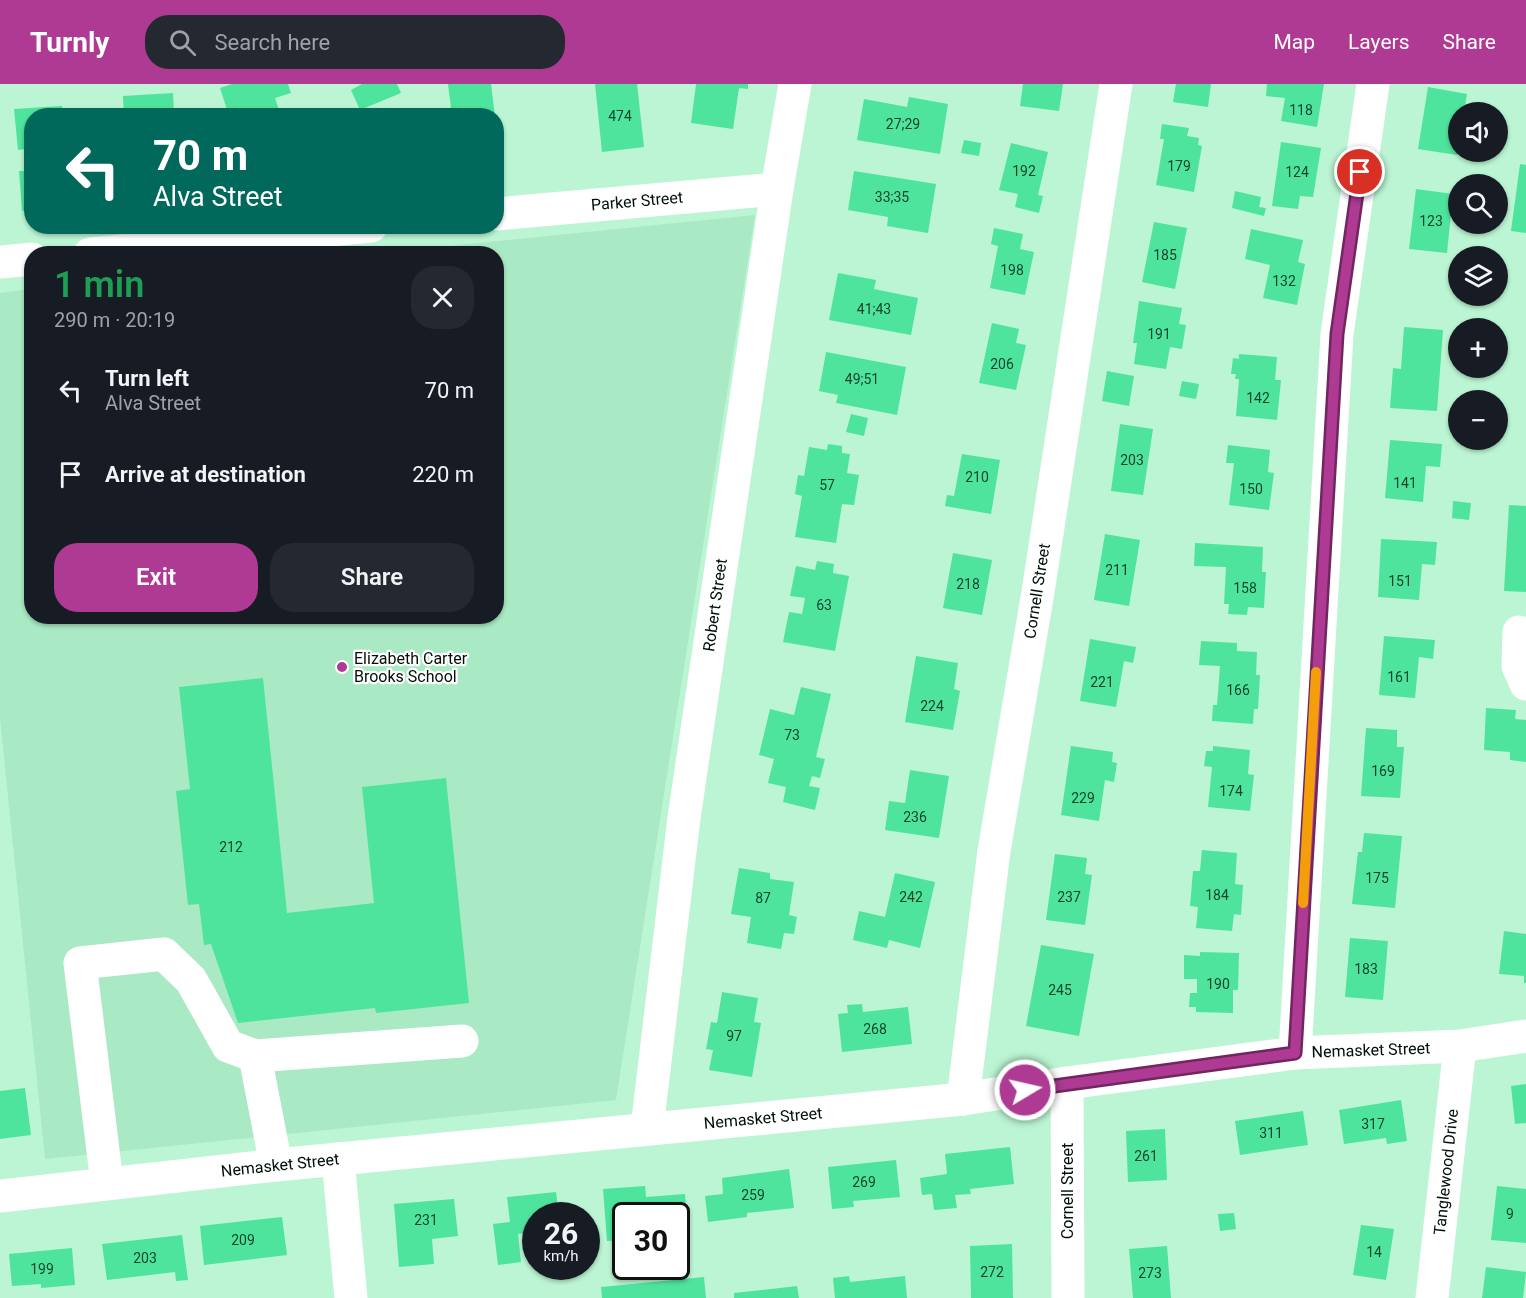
<!DOCTYPE html>
<meta charset="utf-8">
<style>
:root{--surface:#171b24;--page:#242831;--text:#f1f3f6;--muted:#9ea1a6;--accent:#ae3a93}
body{margin:0;font-family:Roboto,sans-serif;background:var(--page);color:var(--text);height:100vh;display:flex;flex-direction:column;font-size:22px;white-space:nowrap}
*{box-sizing:border-box;margin:0}
p{font-size:20px;color:var(--muted)}
.icon{flex:none;width:33px;height:33px;fill:none;stroke:currentColor;stroke-width:2;stroke-linecap:round;stroke-linejoin:round}
.map{position:relative;flex:1;overflow:hidden}
.drawer{position:absolute;left:24px;top:162px;width:480px;height:378px;display:flex;flex-direction:column;background:var(--surface);border-radius:24px;box-shadow:0 2px 4px #0004}
.drawer>*{flex:none}
.banner{position:absolute;left:24px;top:24px;width:480px;height:126px;border-radius:24px;box-shadow:0 2px 4px #0004;background:#00695c;color:#fff;overflow:hidden}
.controls{position:absolute;left:1448px;top:18px;display:grid;gap:12px}
.controls a{display:grid;place-items:center;width:60px;height:60px;border-radius:50%;background:var(--surface);box-shadow:0 2px 4px #0004;font-size:30px}
.speed{position:absolute;left:522px;top:1118px;display:flex;gap:12px;font-size:30px;font-weight:700;text-align:center}
.speed>*{display:grid;place-content:center;width:78px;height:78px;border-radius:50%;background:var(--surface);box-shadow:0 2px 4px #0004;line-height:1}
.speed small{font-size:15px;font-weight:400}
.speed .limit{border:3px solid #111;border-radius:9px;background:#fff;color:#111}
.pin{position:absolute;display:grid;place-items:center;width:51px;height:51px;color:#fff;margin:-26px;border:3px solid #fff;border-radius:50%;box-shadow:0 2px 6px #0007}
.me{position:absolute;width:66px;margin:-33px;rotate:81deg;stroke-linejoin:round;filter:drop-shadow(0 0 4px #0008)}
.turn{display:flex;align-items:center;gap:21px;height:126px;padding:0 30px;font-size:27px}
.turn .icon{width:78px;height:78px;stroke-width:2.5}
.turn b{display:block;font-size:42px;line-height:51px}
.round{display:grid;place-items:center;flex:none;width:63px;height:63px;border-radius:24px;background:var(--page)}
.overview{display:flex;align-items:center;justify-content:space-between;height:102px;padding:0 30px}
h1{font-size:36px;font-weight:600;line-height:45px;color:#1e9e55}
.action{display:flex;gap:12px;margin-top:auto;padding:12px 30px}
.action a{flex:1;height:69px;border-radius:24px;background:var(--accent);color:#fff;font-size:24px;font-weight:600;line-height:69px;text-align:center}
.action a+a{background:var(--page);color:var(--text)}
ul{padding:0;list-style:none}
li{display:flex;align-items:center;gap:18px;height:84px;padding:0 30px}
li div{flex:1}
li b{display:block;font-size:22px}
li em{font-style:normal}
header{display:flex;align-items:center;gap:36px;box-sizing:border-box;height:84px;padding:0 30px;background:var(--accent);color:#fff}
header strong{font-size:28px}
nav{display:flex;gap:33px;margin-inline-start:auto;font-size:21px}
.search{width:420px;height:54px;background:var(--page);display:flex;align-items:center;gap:15px;box-sizing:border-box;padding:0 21px;border-radius:24px;color:var(--muted);font-size:22px}
.map>svg:first-child{display:block}
.built{fill:#a9eac4}
.building{fill:#4fe49d}
.lines{fill:none;stroke-linecap:round;stroke-linejoin:round}
.minor{stroke:#fff;stroke-width:33}
.route-casing{stroke:#712660;stroke-width:15}
.route{stroke:#ae3a93;stroke-width:10}
.slow{stroke:#f59e0b;stroke-width:10}
.poi-dot{fill:#ae3a93;stroke:#fff;stroke-width:2}
.labels{text-anchor:middle;dominant-baseline:central;stroke-width:4.5;stroke-linejoin:round;paint-order:stroke}
.number-label{font-size:14px;fill:#14452c}
.street-label{font-size:16px;fill:#001006;stroke:#fff}
.poi-label{font-size:16px;fill:#001006;stroke:#fff;text-anchor:start}
</style>
<header>
<strong>Turnly</strong>
<div class="search"><svg class="icon" aria-label="search" viewBox="0 0 24 24"><circle cx="10" cy="10" r="6"/><path d="M15 15l6 6"/></svg>Search here</div>
<nav><a>Map</a><a>Layers</a><a>Share</a></nav>
</header>
<div class="map">
<svg width="1526" height="1214" viewBox="0 0 1526 1214">
<rect width="100%" height="100%" fill="#bbf5d3"/>
<polygon class="built" points="755,131 616,1016 45,1075 0,634 0,209 31,205 32,532 496,532 496,170 380,169"/>
<g class="building">
<polygon points="232,0 288,0 291,9 275,14 281,32 229,32 220,4"/>
<polygon points="362,0 397,0 401,9 360,26 351,6"/>
<polygon points="448,0 491,0 495,32 452,32"/>
<polygon points="595,0 637,0 644,63 602,68"/>
<polygon points="696,0 748,0 748,5 739,4 733,45 691,39"/>
<polygon points="1023,0 1063,0 1059,27 1020,22"/>
<polygon points="1176,0 1211,0 1208,23 1173,18"/>
<polygon points="1267,0 1324,0 1317,43 1281,37 1285,14 1266,12"/>
<polygon points="1428,3 1467,10 1464,28 1458,28 1457,71 1418,65"/>
<polygon points="173,9 174,32 124,32 123,12"/>
<polygon points="909,13 948,20 940,70 857,56 864,15 907,23"/>
<polygon points="62,22 63,32 32,32 32,126 22,127 19,87 27,87 25,65 18,66 14,25"/>
<polygon points="1162,40 1189,44 1187,52 1199,54 1198,61 1202,62 1194,108 1156,101 1164,55 1160,55"/>
<polygon points="964,56 981,59 979,72 961,69"/>
<polygon points="1281,58 1321,64 1313,113 1300,112 1298,125 1272,122"/>
<polygon points="1011,59 1048,68 1038,111 1043,112 1039,129 1015,123 1018,110 999,106"/>
<polygon points="1520,80 1526,81 1526,149 1511,147"/>
<polygon points="854,87 936,100 928,149 887,142 888,133 848,126"/>
<polygon points="1416,105 1453,110 1447,169 1409,165"/>
<polygon points="1235,107 1261,113 1259,123 1266,124 1264,132 1232,124"/>
<polygon points="1154,138 1187,144 1175,205 1142,198"/>
<polygon points="994,144 1023,150 1020,165 1034,168 1025,211 990,204 998,162 991,160"/>
<polygon points="1251,145 1303,156 1298,178 1305,180 1297,221 1263,214 1270,181 1245,175"/>
<polygon points="838,189 876,196 874,205 918,214 911,251 829,236"/>
<polygon points="1139,217 1182,224 1179,240 1186,241 1182,265 1170,263 1166,285 1134,280 1137,259 1133,259"/>
<polygon points="992,239 1019,245 1016,259 1026,261 1016,306 979,299"/>
<polygon points="1404,243 1443,246 1437,327 1390,324 1393,284 1401,285"/>
<polygon points="826,268 906,283 897,331 836,319 838,311 819,307"/>
<polygon points="1239,270 1277,273 1275,296 1281,296 1277,336 1236,332 1239,295 1235,295 1236,290 1231,290 1233,274 1239,275"/>
<polygon points="1107,287 1134,292 1129,322 1102,317"/>
<polygon points="1182,297 1199,300 1196,315 1179,312"/>
<polygon points="851,330 868,334 864,352 846,348"/>
<polygon points="1120,340 1153,345 1143,411 1111,407"/>
<polygon points="1390,356 1442,360 1440,383 1426,382 1423,418 1385,414"/>
<polygon points="828,360 842,362 842,369 850,370 847,389 859,391 854,421 842,420 836,459 795,453 802,412 795,410 798,391 804,392 809,363 827,366"/>
<polygon points="1228,361 1270,366 1268,388 1274,389 1269,426 1229,421 1234,379 1226,379"/>
<polygon points="962,370 1000,376 991,430 945,422 947,411 954,412"/>
<polygon points="1453,417 1471,419 1469,436 1452,434"/>
<polygon points="1509,421 1526,422 1526,508 1504,507"/>
<polygon points="1105,450 1140,456 1129,522 1094,516"/>
<polygon points="1381,455 1437,458 1435,481 1422,480 1419,516 1378,513"/>
<polygon points="1195,459 1263,463 1262,488 1266,488 1264,524 1248,523 1247,531 1228,530 1229,520 1224,520 1226,483 1194,482"/>
<polygon points="953,469 992,476 982,531 943,524"/>
<polygon points="817,477 834,480 833,489 849,492 835,567 783,558 789,528 802,530 805,514 790,512 796,482 815,486"/>
<polygon points="1384,552 1435,556 1433,575 1419,573 1415,614 1379,611"/>
<polygon points="1090,555 1136,563 1133,579 1124,577 1116,623 1080,617"/>
<polygon points="1201,557 1237,559 1237,567 1257,568 1256,591 1260,591 1258,625 1254,625 1253,640 1212,637 1213,621 1217,621 1220,582 1199,581"/>
<polygon points="916,572 958,579 954,605 960,607 953,646 905,638"/>
<polygon points="263,594 287,829 374,819 362,703 446,694 469,919 376,929 375,924 238,939 211,860 204,861 199,820 188,821 176,707 190,705 179,603"/>
<polygon points="801,603 831,610 816,673 825,675 820,694 812,692 809,702 820,704 815,726 783,718 786,703 768,699 774,675 759,671 770,625 794,631"/>
<polygon points="1486,624 1516,626 1515,635 1526,636 1526,678 1510,676 1510,668 1484,666"/>
<polygon points="1366,644 1397,646 1397,663 1404,663 1400,714 1361,712"/>
<polygon points="1071,662 1113,668 1112,678 1117,679 1114,698 1105,696 1099,737 1061,731"/>
<polygon points="1213,662 1250,666 1248,690 1254,691 1250,727 1208,723 1212,683 1204,682 1206,667 1213,667"/>
<polygon points="910,686 949,692 939,754 885,746 889,717 905,719"/>
<polygon points="1364,749 1402,752 1395,824 1352,820 1358,768 1362,768"/>
<polygon points="1202,766 1237,769 1235,800 1243,801 1241,831 1234,830 1232,847 1196,844 1198,823 1190,822 1193,787 1200,787"/>
<polygon points="1055,770 1087,774 1085,790 1092,791 1085,841 1046,836"/>
<polygon points="739,784 770,789 770,795 794,798 789,831 797,833 794,850 784,849 781,865 747,859 751,833 731,830"/>
<polygon points="895,789 935,798 920,864 889,856 887,864 853,856 859,827 885,833"/>
<polygon points="1504,847 1526,850 1526,899 1524,899 1524,892 1499,890"/>
<polygon points="1350,854 1388,857 1383,916 1345,913"/>
<polygon points="1041,861 1094,870 1079,952 1026,942"/>
<polygon points="1200,868 1239,869 1238,906 1233,906 1233,929 1196,928 1196,923 1189,923 1190,909 1197,909 1197,895 1184,895 1184,871 1200,872"/>
<polygon points="722,908 758,914 754,938 761,939 752,993 709,986 713,966 706,965 711,938 717,939"/>
<polygon points="862,920 863,928 908,923 912,960 842,968 838,930 848,929 847,921"/>
<polygon points="1526,1000 1526,1039 1515,1040 1511,1002"/>
<polygon points="25,1004 31,1051 0,1055 0,1007"/>
<polygon points="1401,1016 1407,1057 1387,1060 1386,1054 1344,1060 1339,1026"/>
<polygon points="1303,1027 1308,1061 1240,1071 1235,1037"/>
<polygon points="1165,1045 1167,1096 1128,1098 1126,1047"/>
<polygon points="1010,1063 1014,1100 970,1105 971,1110 955,1111 957,1124 934,1126 932,1110 922,1111 920,1094 947,1090 945,1070"/>
<polygon points="896,1076 900,1113 853,1117 854,1123 832,1125 828,1083"/>
<polygon points="789,1085 794,1124 747,1129 747,1133 708,1138 705,1112 723,1110 722,1094"/>
<polygon points="645,1102 646,1113 685,1110 688,1146 676,1147 676,1131 626,1131 626,1156 607,1157 603,1105"/>
<polygon points="1497,1102 1526,1105 1526,1159 1491,1156"/>
<polygon points="556,1108 559,1131 536,1131 536,1148 518,1150 521,1178 498,1181 493,1140 510,1138 507,1113"/>
<polygon points="454,1115 458,1152 432,1155 434,1180 399,1183 394,1120"/>
<polygon points="1234,1129 1236,1145 1220,1147 1218,1130"/>
<polygon points="282,1133 287,1171 204,1181 200,1142"/>
<polygon points="1361,1141 1394,1145 1386,1196 1353,1191"/>
<polygon points="182,1151 188,1196 176,1197 175,1188 107,1196 102,1160"/>
<polygon points="1012,1160 1013,1214 971,1214 970,1162"/>
<polygon points="1167,1162 1171,1214 1133,1214 1129,1165"/>
<polygon points="72,1164 75,1201 41,1204 41,1200 12,1202 9,1170"/>
<polygon points="1486,1183 1526,1188 1523,1214 1482,1214"/>
<polygon points="849,1192 850,1198 905,1192 907,1214 835,1214 833,1194"/>
<polygon points="704,1193 706,1214 602,1214 601,1203"/>
<polygon points="797,1202 799,1214 734,1214 734,1209"/>
</g>
<g class="lines">
<g class="minor">
<polyline points="496,130 777,105"/>
<polyline points="90,170 371,142"/>
<polyline points="0,178 32,175"/>
<polyline points="1519,548 1518,582 1526,600"/>
<polyline points="1295,969 1337,250 1373,0"/>
<polyline points="255,972 276,1081"/>
<polyline points="1067,999 1068,1214"/>
<polyline points="963,1015 994,767 1038,508 1116,0"/>
<polyline points="647,1044 684,734 777,105 795,0"/>
<polyline points="338,1075 351,1214"/>
<polyline points="107,1099 80,879 164,870 191,896 228,962 255,972 462,957"/>
<polyline points="0,1112 276,1081 963,1015 1067,999 1295,969 1460,962 1526,952"/>
<polyline points="1432,1214 1460,962"/>
</g>
</g>
<g class="lines">
<defs>
<polyline id="route" points="1025,1006 1295,969 1337,250 1360,88"/>
</defs>
<use href="#route" class="route-casing"/>
<use href="#route" class="route"/>
<polyline class="slow" points="1303,819 1316,588"/>
</g>
<circle class="poi-dot" cx="342" cy="583" r="6"/>
<g class="labels">
<g class="number-label">
<text x="1301" y="26">118</text>
<text x="620" y="32">474</text>
<text x="903" y="40">27;29</text>
<text x="1179" y="82">179</text>
<text x="1024" y="87">192</text>
<text x="1297" y="88">124</text>
<text x="892" y="113">33;35</text>
<text x="1431" y="137">123</text>
<text x="1165" y="171">185</text>
<text x="1012" y="186">198</text>
<text x="1284" y="197">132</text>
<text x="874" y="225">41;43</text>
<text x="1159" y="250">191</text>
<text x="1002" y="280">206</text>
<text x="862" y="295">49;51</text>
<text x="1258" y="314">142</text>
<text x="1132" y="376">203</text>
<text x="977" y="393">210</text>
<text x="1405" y="399">141</text>
<text x="827" y="401">57</text>
<text x="1251" y="405">150</text>
<text x="1117" y="486">211</text>
<text x="1400" y="497">151</text>
<text x="968" y="500">218</text>
<text x="1245" y="504">158</text>
<text x="824" y="521">63</text>
<text x="1399" y="593">161</text>
<text x="1102" y="598">221</text>
<text x="1238" y="606">166</text>
<text x="932" y="622">224</text>
<text x="792" y="651">73</text>
<text x="1383" y="687">169</text>
<text x="1231" y="707">174</text>
<text x="1083" y="714">229</text>
<text x="915" y="733">236</text>
<text x="231" y="763">212</text>
<text x="1377" y="794">175</text>
<text x="1217" y="811">184</text>
<text x="911" y="813">242</text>
<text x="1069" y="813">237</text>
<text x="763" y="814">87</text>
<text x="1366" y="885">183</text>
<text x="1218" y="900">190</text>
<text x="1060" y="906">245</text>
<text x="875" y="945">268</text>
<text x="734" y="952">97</text>
<text x="1373" y="1040">317</text>
<text x="1271" y="1049">311</text>
<text x="1146" y="1072">261</text>
<text x="864" y="1098">269</text>
<text x="753" y="1111">259</text>
<text x="1510" y="1130">9</text>
<text x="426" y="1136">231</text>
<text x="243" y="1156">209</text>
<text x="1374" y="1168">14</text>
<text x="145" y="1174">203</text>
<text x="42" y="1185">199</text>
<text x="992" y="1188">272</text>
<text x="1150" y="1189">273</text>
</g>
<g class="street-label">
<text transform="translate(637 117) rotate(-5)">Parker Street</text>
<text transform="translate(1037 507) rotate(-81)">Cornell Street</text>
<text transform="translate(715 521) rotate(-82)">Robert Street</text>
<text transform="translate(1371 966) rotate(-2)">Nemasket Street</text>
<text transform="translate(763 1034) rotate(-5)">Nemasket Street</text>
<text transform="translate(280 1081) rotate(-6)">Nemasket Street</text>
<text transform="translate(1446 1088) rotate(-84)">Tanglewood Drive</text>
<text transform="translate(1067 1107) rotate(-90)">Cornell Street</text>
</g>
<g class="poi-label">
<text x="354" y="574">Elizabeth Carter<tspan x="354" dy="18">Brooks School</tspan></text>
</g>
</g>
</svg>
<div class="controls">
<a><svg class="icon" aria-label="sound" viewBox="0 0 24 24"><path d="M4 9h4l5-4v14l-5-4H4zM17 9q2 3 0 6"/></svg></a>
<a><svg class="icon" aria-label="search" viewBox="0 0 24 24"><circle cx="10" cy="10" r="6"/><path d="M15 15l6 6"/></svg></a>
<a><svg class="icon" aria-label="layers" viewBox="0 0 24 24"><path d="M12 4l9 5-9 5-9-5zM3 14l9 5 9-5"/></svg></a>
<a>+</a>
<a>−</a>
</div>
<div class="speed"><div>26<small>km/h</small></div><div class="limit">30</div></div>
<div class="pin" style="left:1360px;top:88px;background:#d93025"><svg class="icon" aria-label="arrive" viewBox="0 0 24 24"><path d="M6 21V4h12l-3 4 3 4H6"/></svg></div>
<svg class="me" style="left:1025px;top:1006px" viewBox="-20 -20 40 40"><circle r="17" fill="#ae3a93" stroke="#fff" stroke-width="3"/><path d="M0-11L8 9 0 5-8 9z" fill="#fff"/></svg>
<div class="banner">
<div class="turn"><svg class="icon" aria-label="left" viewBox="0 0 24 24"><path d="M17 20v-9H6M10 6l-5 5 5 5"/></svg><div><b>70 m</b>Alva Street</div></div>
</div>
<section class="drawer">
<div class="overview"><div><h1>1 min</h1><p>290 m · 20:19</p></div><a class="round"><svg class="icon" aria-label="close" viewBox="0 0 24 24"><path d="M6 6l12 12M18 6L6 18"/></svg></a></div>
<ul>
<li><svg class="icon" aria-label="left" viewBox="0 0 24 24"><path d="M17 20v-9H6M10 6l-5 5 5 5"/></svg><div><b>Turn left</b><p>Alva Street</p></div><em>70 m</em></li>
<li><svg class="icon" aria-label="arrive" viewBox="0 0 24 24"><path d="M6 21V4h12l-3 4 3 4H6"/></svg><div><b>Arrive at destination</b></div><em>220 m</em></li>
</ul>
<div class="action"><a>Exit</a><a>Share</a></div>
</section>
</div>
